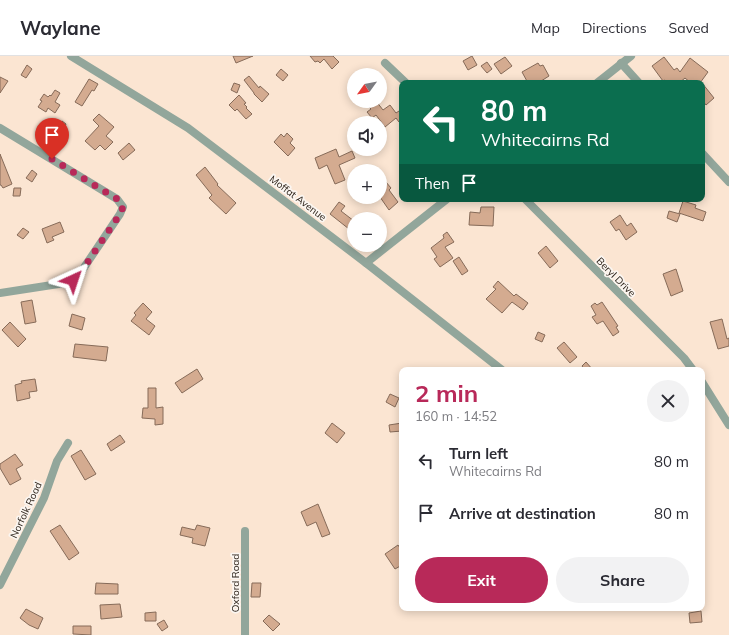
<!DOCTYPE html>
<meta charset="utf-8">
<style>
:root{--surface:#fff;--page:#f2f2f3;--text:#2b2b33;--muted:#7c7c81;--line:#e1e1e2;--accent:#b82959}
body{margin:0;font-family:Mulish,sans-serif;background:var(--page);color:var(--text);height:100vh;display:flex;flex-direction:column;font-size:15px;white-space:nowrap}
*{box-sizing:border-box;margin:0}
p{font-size:13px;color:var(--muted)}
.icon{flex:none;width:22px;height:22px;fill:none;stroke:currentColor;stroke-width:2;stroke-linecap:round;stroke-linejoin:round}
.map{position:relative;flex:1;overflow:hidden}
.details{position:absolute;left:399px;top:311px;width:306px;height:244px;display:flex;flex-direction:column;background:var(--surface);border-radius:8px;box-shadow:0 2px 10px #0003}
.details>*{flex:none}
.guide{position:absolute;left:399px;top:24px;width:306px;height:122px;border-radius:8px;box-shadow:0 2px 10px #0003;background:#0b6e4f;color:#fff;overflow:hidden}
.needle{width:26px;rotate:237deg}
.tools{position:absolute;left:347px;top:12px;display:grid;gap:8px}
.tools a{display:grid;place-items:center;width:40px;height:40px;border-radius:50%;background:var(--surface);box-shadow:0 2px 10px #0003;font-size:20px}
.pin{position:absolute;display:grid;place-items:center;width:34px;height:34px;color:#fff;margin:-41px -17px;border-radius:50% 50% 50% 0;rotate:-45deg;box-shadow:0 0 4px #0007}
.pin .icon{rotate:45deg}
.me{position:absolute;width:44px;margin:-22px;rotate:42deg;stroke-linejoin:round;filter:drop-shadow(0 0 3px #0008)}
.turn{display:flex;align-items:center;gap:14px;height:84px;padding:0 16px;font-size:18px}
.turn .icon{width:52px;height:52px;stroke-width:2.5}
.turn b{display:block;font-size:28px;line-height:34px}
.then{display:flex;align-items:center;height:38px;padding:0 16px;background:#0003;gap:8px;font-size:15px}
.round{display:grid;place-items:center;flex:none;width:42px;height:42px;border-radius:21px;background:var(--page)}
.headline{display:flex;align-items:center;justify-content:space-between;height:68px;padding:0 16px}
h1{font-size:24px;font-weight:700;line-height:30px;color:var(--accent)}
.cta{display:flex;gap:8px;margin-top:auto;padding:8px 16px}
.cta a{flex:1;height:46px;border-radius:24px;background:var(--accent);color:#fff;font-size:16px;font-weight:700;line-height:46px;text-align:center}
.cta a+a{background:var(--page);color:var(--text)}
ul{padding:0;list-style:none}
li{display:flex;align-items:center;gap:12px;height:52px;padding:0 16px}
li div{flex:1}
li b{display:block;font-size:15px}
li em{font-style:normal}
header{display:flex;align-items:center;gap:24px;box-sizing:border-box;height:56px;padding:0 20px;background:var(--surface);border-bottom:1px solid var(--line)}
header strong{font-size:19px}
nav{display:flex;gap:22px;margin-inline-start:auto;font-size:14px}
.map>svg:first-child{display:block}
.building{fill:#d4ab90;stroke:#866b59}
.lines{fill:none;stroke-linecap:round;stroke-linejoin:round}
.minor{stroke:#92a69b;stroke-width:8}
.route{stroke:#b82959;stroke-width:7;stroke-dasharray:0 12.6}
.labels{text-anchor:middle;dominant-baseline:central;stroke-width:3.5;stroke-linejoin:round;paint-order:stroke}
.street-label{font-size:10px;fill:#251b12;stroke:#fbf6f1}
</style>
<header>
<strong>Waylane</strong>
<nav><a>Map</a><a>Directions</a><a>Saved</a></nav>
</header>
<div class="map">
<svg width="729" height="579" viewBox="0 0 729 579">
<rect width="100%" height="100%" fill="#fbe5d2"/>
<g class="building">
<polygon points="233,0 253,0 236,7"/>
<polygon points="310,0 333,0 339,6 332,13 324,3 320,7 318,5 315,6"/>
<polygon points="472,0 477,9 468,14 463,5"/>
<polygon points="505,1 512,10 501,18 494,8"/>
<polygon points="664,1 674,14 677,12 680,16 690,2 708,16 700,27 691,27 685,22 679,27 667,27 665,24 663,25 652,10"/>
<polygon points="487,6 492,13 487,17 481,10"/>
<polygon points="538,7 540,10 543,9 549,20 538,27 528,27 522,16"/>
<polygon points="27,9 32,13 26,22 21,19"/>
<polygon points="281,13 288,19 283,25 276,19"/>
<polygon points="249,20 259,32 260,30 269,38 262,46 254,38 254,37 244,24"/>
<polygon points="0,21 8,25 0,37"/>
<polygon points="89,23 98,28 94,35 92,34 82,50 75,46"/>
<polygon points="234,27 240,29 237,37 231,34"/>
<polygon points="702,27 714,42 706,49 702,44"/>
<polygon points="55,34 60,37 55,46 60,49 55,57 48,52 46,56 38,51 42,45 40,44 44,38 48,41 50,39 51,40"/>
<polygon points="239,39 246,47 244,48 247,51 246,52 252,58 246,63 237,53 235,55 229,49"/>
<polygon points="374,45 376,45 383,54 390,49 396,57 399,55 402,59 402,63 399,66 396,62 385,71 376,59 372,62 367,56 371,53 368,50"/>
<polygon points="99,58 114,71 106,80 113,86 105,94 100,89 95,94 85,85 99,70 93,64"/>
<polygon points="62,65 66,68 61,78 56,75"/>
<polygon points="287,77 293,83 290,87 295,92 288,100 274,86 281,78 284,81"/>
<polygon points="129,87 135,94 123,104 118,97"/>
<polygon points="336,93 339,101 352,95 355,102 339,109 345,124 335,128 327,109 319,113 315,102"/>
<polygon points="0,98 12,128 3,132 1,129 0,129"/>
<polygon points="205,111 218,128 217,129 236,147 226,158 209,142 212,139 196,119"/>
<polygon points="32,114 37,118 32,126 26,122"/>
<polygon points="380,119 391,132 389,134 398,146 389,154 380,141"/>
<polygon points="14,132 21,132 20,140 13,140"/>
<polygon points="683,145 696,149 695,152 706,156 703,165 679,157"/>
<polygon points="339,146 345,150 341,155 354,165 349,173 330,158"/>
<polygon points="481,151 494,151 493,170 469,169 470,156 480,157"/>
<polygon points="669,155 680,158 677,166 667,162"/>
<polygon points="620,159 627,170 631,167 637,176 626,184 619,173 616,175 610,166"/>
<polygon points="60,166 64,176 52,181 54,184 47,187 42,173"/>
<polygon points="23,172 29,176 23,183 17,179"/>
<polygon points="447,176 454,186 445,191 453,202 440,211 434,203 437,201 431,192 444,182 443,179"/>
<polygon points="546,190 558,205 550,212 538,197"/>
<polygon points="459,201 468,215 462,219 453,205"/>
<polygon points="676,213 683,235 671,240 663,218"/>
<polygon points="498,225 514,240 516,238 528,247 523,254 512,246 502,257 486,243 496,233 493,231"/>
<polygon points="32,244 36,266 25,268 21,246"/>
<polygon points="602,246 618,270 616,271 619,276 613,280 603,265 597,268 592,261 596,259 591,250 595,247 597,249"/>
<polygon points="143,247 152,256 146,263 155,270 149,279 131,265 136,259 134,257"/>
<polygon points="72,258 85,262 82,274 69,270"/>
<polygon points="722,263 727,283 729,282 729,290 718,293 710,266"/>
<polygon points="10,266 26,283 18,291 2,274"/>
<polygon points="538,276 545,279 542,286 535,283"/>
<polygon points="564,286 577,301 570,307 557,292"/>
<polygon points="75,288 108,291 106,305 73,301"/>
<polygon points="586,306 593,314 585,314 582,310"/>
<polygon points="197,313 203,323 182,337 175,327"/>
<polygon points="35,323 37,335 29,336 30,342 17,345 15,329 22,327 21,325"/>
<polygon points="148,332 156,332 156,352 163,351 163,368 155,369 155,363 142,362 143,352 148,352"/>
<polygon points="390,338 399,342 395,351 386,346"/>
<polygon points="332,367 345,377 337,387 325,377"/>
<polygon points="402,367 402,375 390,376 389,369"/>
<polygon points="120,379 125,386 111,395 107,388"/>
<polygon points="81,394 96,418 85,424 71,400"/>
<polygon points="15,398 23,409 16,413 21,423 10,429 0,412 0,408"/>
<polygon points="318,448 330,478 322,481 316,466 307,470 301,456"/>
<polygon points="60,469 79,497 69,504 50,475"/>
<polygon points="197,469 210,472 205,490 192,487 193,482 180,479 182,471 195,474"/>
<polygon points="398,489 402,495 402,509 395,513 385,498"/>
<polygon points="96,527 118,528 118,538 95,538"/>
<polygon points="252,527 261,527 260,541 251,541"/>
<polygon points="120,548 122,561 101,563 100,549"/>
<polygon points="26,553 43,562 38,573 29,569 20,562"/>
<polygon points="701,555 702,566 690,567 689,557"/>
<polygon points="156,556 156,565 145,565 145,557"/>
<polygon points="269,559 280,568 273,575 263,565"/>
<polygon points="164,564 168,571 162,575 157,568"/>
<polygon points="73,570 91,570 91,579 73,578"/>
</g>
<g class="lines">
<g class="minor">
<polyline points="71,0 188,72 366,207 502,314"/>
<polyline points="385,7 406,27"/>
<polyline points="621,7 639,27"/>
<polyline points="597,27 631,0"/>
<polyline points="0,72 117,143 123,151 120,158 79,219 73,224 65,227 0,237"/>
<polyline points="702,97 729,126"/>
<polyline points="525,143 684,302 693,314"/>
<polyline points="366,207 447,143"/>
<polyline points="702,326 729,369"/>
<polyline points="245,475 245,579"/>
<polyline points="0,529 44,442 57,405 68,387"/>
</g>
</g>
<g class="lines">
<polyline class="route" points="52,103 117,143 123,151 120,158 79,219 73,224"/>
</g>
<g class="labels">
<g class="street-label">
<text transform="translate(298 142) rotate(37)">Moffat Avenue</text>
<text transform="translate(616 221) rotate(45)">Beryl Drive</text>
<text transform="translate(26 454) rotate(-65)">Norfolk Road</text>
<text transform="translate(235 527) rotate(-90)">Oxford Road</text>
</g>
</g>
</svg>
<div class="tools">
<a><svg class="needle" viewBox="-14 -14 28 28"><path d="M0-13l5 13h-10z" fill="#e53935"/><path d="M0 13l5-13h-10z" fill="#7c7c81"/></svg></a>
<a><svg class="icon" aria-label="sound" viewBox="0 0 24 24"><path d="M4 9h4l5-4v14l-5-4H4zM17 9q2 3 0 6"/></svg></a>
<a>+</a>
<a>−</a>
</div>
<div class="pin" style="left:52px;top:103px;background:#d93025"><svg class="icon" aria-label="arrive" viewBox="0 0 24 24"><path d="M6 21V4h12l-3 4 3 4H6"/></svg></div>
<svg class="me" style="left:73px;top:224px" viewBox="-20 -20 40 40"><path d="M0-17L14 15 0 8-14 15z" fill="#b82959" stroke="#fff" stroke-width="4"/></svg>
<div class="guide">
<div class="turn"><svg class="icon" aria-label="left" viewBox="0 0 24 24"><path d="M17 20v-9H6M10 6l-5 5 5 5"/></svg><div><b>80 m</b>Whitecairns Rd</div></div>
<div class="then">Then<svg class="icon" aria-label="arrive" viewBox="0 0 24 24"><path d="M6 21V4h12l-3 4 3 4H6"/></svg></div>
</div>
<section class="details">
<div class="headline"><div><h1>2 min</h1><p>160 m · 14:52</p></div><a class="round"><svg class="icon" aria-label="close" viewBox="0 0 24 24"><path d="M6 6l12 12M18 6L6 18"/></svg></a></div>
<ul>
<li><svg class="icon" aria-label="left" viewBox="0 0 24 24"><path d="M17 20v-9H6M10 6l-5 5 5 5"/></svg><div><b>Turn left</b><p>Whitecairns Rd</p></div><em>80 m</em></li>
<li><svg class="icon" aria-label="arrive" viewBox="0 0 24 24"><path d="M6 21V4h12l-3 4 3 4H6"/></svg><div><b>Arrive at destination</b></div><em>80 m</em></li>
</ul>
<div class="cta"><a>Exit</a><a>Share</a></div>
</section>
</div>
